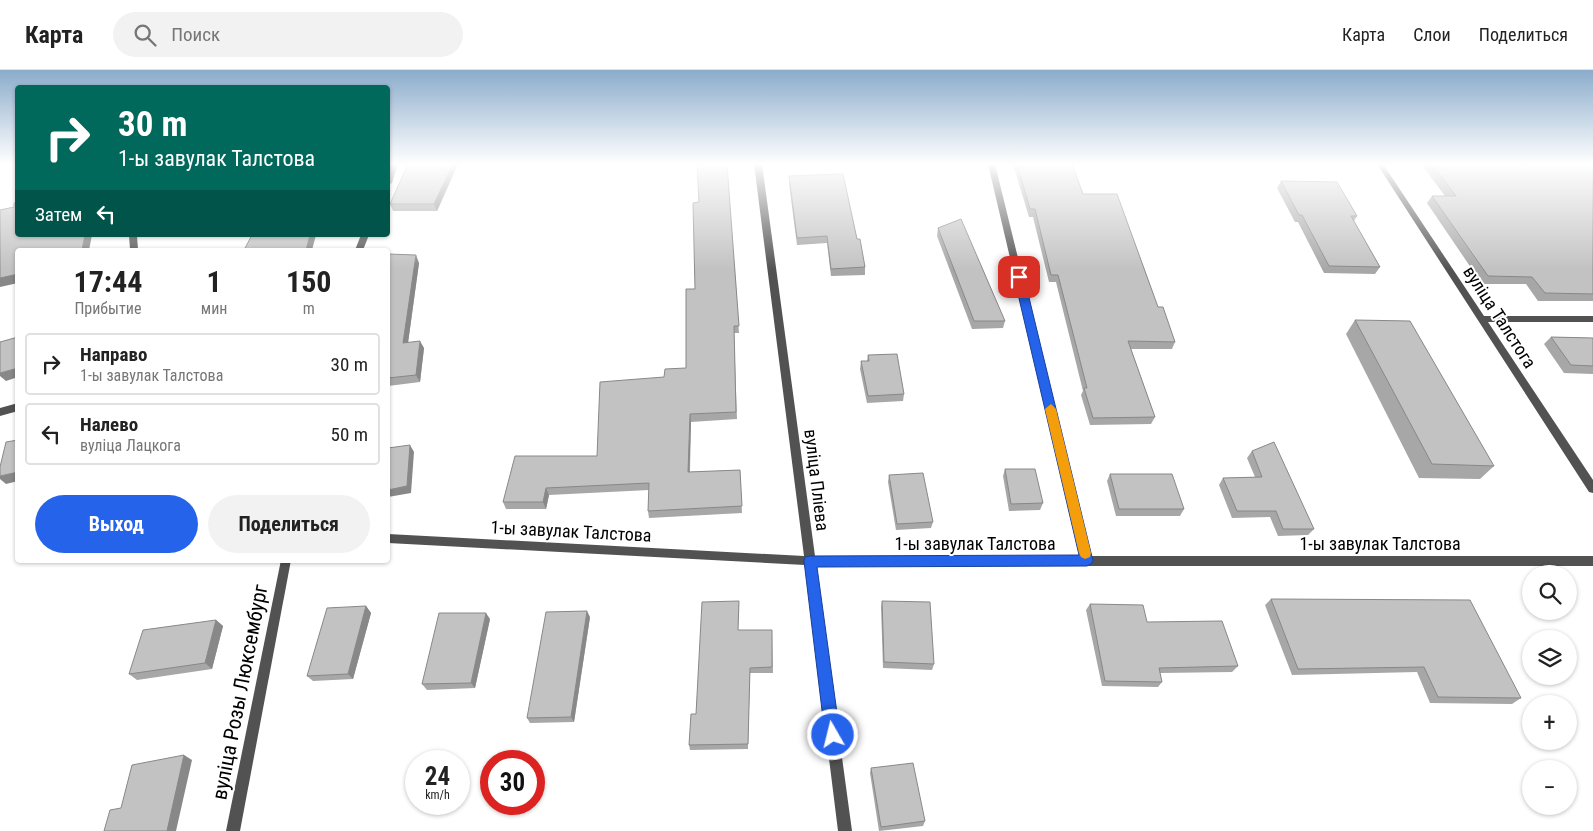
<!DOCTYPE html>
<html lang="ru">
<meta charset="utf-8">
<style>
:root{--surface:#fff;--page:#f2f2f2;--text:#222;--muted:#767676;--line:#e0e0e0;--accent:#2563eb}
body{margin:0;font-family:"Roboto Condensed",sans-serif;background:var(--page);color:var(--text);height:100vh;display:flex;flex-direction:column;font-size:19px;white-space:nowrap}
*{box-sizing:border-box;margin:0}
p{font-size:16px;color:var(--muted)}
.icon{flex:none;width:28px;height:28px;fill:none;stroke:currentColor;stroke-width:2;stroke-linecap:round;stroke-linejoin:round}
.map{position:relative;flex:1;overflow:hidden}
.drawer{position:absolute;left:15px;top:178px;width:375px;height:315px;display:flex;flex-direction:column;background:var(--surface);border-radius:5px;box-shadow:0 1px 4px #0004}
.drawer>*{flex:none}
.banner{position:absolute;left:15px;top:15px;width:375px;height:152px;border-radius:5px;box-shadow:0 1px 4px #0004;background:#00695c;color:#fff;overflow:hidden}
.fabs{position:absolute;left:1522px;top:495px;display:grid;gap:10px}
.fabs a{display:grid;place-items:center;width:55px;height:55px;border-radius:50%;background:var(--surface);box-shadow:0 1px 4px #0004;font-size:25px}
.speed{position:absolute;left:405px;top:680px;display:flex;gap:10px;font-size:25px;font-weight:700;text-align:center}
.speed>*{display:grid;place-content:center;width:65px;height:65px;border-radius:50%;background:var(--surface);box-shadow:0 1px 4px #0004;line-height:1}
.speed small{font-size:12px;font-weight:400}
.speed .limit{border:8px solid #d22;background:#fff;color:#111}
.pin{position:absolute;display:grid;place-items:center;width:42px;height:42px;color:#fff;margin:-21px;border-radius:10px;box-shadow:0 2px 8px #0006}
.me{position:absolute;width:55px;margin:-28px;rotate:352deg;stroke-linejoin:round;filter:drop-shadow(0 0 4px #0008)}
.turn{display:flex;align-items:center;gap:18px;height:105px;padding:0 20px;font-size:22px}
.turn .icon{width:65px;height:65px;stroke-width:2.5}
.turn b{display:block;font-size:35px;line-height:42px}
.then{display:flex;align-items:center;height:48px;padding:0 20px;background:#0003;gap:10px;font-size:19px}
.eta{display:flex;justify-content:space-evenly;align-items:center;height:85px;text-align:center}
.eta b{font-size:30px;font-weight:700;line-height:35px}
.cta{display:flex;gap:10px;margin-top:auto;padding:10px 20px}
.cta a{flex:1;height:58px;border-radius:30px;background:var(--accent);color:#fff;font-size:20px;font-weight:700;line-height:58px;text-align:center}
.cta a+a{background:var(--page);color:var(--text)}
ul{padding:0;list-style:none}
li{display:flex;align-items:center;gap:15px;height:62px;margin:0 10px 8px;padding:0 10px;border:2px solid var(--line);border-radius:5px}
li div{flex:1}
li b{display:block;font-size:19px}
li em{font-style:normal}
header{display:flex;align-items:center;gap:30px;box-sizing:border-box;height:70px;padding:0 25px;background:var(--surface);border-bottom:1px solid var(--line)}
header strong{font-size:24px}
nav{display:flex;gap:28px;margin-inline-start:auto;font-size:18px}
.search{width:350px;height:45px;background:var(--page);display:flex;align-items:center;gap:12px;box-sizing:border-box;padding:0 18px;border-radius:28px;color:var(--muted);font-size:19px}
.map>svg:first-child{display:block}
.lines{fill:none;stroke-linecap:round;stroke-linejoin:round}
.minor{fill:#525252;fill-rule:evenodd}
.wall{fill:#a7a7a7}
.shaded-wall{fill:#888}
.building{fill:#c2c2c2;stroke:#888}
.route{fill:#2563eb;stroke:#184099}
.slow{fill:#f59e0b}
.labels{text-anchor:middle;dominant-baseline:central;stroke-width:4;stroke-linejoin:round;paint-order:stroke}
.street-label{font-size:18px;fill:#000;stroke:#fff}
.near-street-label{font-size:21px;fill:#000;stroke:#fff}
</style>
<header>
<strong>Карта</strong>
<div class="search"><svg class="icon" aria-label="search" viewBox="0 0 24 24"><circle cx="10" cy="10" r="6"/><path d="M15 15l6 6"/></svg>Поиск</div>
<nav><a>Карта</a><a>Слои</a><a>Поделиться</a></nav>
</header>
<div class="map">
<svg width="1593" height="761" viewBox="0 0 1593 761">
<rect width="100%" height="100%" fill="#fff"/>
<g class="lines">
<g class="minor">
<polygon points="390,94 398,94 392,113 388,115 388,103"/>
<polygon points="754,94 762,94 815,486 1080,486 988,94 995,94 1091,486 1593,486 1593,496 816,496 852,761 838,761 805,495 388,473 388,464 804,486"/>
<polygon points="1377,94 1383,94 1484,246 1593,246 1593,252 1488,252 1593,410 1593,423 1589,422"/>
<polygon points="129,165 137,165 138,180 130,180"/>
<polygon points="361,165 369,165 363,180 355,180"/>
<polygon points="18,333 18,341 0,346 0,338"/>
<polygon points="281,490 291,490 240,761 226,761"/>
</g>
</g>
<g class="wall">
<polygon points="408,94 458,94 437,141 393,141 390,134"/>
<polygon points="727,94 739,263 734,263 737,349 691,352 690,402 740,400 742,443 649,448 648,441 649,420 549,425 546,439 506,439 503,432 597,386 664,307 686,298 695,219 699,132"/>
<polygon points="1013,94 1072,94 1083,124 1158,237 1175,272 1172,279 1131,279 1155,347 1151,354 1090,355 1081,325 1083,321 1056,212 1049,212 1033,147 1029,147"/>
<polygon points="1421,94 1593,94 1593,231 1538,231 1526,214 1482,214 1427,133 1432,126 1445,126"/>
<polygon points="789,106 857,169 865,197 865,205 831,206 827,173 797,175 789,114"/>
<polygon points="1281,111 1357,146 1354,151 1380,197 1375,204 1324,203 1298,152 1295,152 1277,118"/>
<polygon points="938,158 1005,251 1003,258 972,259 937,166"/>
<polygon points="388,184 419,193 408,273 424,278 420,312 388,316"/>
<polygon points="1355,250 1494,396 1480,409 1419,408 1346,264"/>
<polygon points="1551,267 1593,268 1593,304 1564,303 1544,274"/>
<polygon points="868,285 904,324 903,331 867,333 860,299 861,291 867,291"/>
<polygon points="1252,381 1314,459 1308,465 1278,466 1270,447 1232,448 1219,415 1223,408 1255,407 1247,388"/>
<polygon points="1005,399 1043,433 1040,440 1009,441 1003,406"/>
<polygon points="1110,404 1184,439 1180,446 1116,446 1107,411"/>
<polygon points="889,405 933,452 931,458 896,460 888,412"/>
<polygon points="1271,529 1521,628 1512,634 1430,633 1417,602 1292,605 1265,535"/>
<polygon points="739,531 739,537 738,560 772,560 773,603 750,603 748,679 690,680 689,675 696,644"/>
<polygon points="882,531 934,594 932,600 883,598 881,537"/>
<polygon points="1090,534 1147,552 1238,596 1232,602 1160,603 1162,612 1158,617 1102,616 1086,540"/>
<polygon points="366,536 371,543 353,609 313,611 307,606"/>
<polygon points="590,547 574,652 530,653 527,648"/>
<polygon points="490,549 475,618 427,620 422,614"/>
<polygon points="216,550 223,556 212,599 137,610 129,604"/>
<polygon points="871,698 925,751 923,756 879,761 870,703"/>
</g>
<g class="shaded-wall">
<polygon points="453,94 458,94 437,141 434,134"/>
<polygon points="85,165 92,165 89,180 82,180"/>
<polygon points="310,165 316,165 312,180 306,180"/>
<polygon points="416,185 419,193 407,280 403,273"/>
<polygon points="18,204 18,213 0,217 0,208"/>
<polygon points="420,271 424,278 420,312 416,305"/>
<polygon points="18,298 18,307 6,311 0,306 0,303"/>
<polygon points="690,344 691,352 689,409 688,402"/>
<polygon points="410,375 414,382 411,423 388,427 388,420"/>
<polygon points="18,402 18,411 6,414 0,409 0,406"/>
<polygon points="546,418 549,425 546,439 543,432"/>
<polygon points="366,536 371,543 353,609 348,604"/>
<polygon points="587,541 590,547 574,652 571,647"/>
<polygon points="486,543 490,549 475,618 471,613"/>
<polygon points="216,550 223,556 212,599 205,593"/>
<polygon points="184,685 192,690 176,761 165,761"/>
</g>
<g class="building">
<polygon points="408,94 453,94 434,134 390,134"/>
<polygon points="697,94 727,94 739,256 734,256 736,342 690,344 688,402 740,400 742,436 648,441 649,413 546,418 543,432 503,432 515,386 597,386 600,312 664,307 665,299 686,298 686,219 695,219 693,133 699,132"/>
<polygon points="1017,94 1072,94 1083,124 1117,124 1158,237 1163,237 1175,272 1128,271 1155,347 1093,348 1084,318 1087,318 1058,205 1051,205 1035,139 1030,139"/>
<polygon points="1432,94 1593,94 1593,224 1545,223 1532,207 1488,206 1432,126 1456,126"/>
<polygon points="843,104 857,169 860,169 865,197 831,199 827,166 797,168 789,106"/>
<polygon points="1281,111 1337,112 1357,146 1351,146 1380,197 1329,196 1302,145 1299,145"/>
<polygon points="18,132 18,165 85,165 82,180 18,180 18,204 0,208 0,140 14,137 14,133"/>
<polygon points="961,149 1005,251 974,251 938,158"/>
<polygon points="252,165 310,165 306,180 244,180"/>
<polygon points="388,184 416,185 403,273 420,271 416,305 388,308"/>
<polygon points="1355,250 1410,251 1494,396 1432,394"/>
<polygon points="18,267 18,298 0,303 0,272"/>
<polygon points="1551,267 1593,268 1593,296 1571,295"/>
<polygon points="897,284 904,324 868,326 861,291 869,291 868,285"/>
<polygon points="18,370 18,402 0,406 0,397 6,372"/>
<polygon points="1274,372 1314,459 1283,459 1276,441 1237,441 1223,408 1262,407 1252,381"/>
<polygon points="410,375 407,416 388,420 388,378"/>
<polygon points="1005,399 1035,399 1043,433 1011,434"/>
<polygon points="923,403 933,452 897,454 889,405"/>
<polygon points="1110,404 1172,404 1184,439 1119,439"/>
<polygon points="1271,529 1470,530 1521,628 1438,627 1424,597 1298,599"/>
<polygon points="739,531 738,560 772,560 772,597 750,598 748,674 689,675 691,644 696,644 702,532"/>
<polygon points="882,531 930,532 934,594 884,592"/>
<polygon points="1090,534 1143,535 1147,552 1222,551 1238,596 1159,598 1162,612 1105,611"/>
<polygon points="366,536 348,604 307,606 327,538"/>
<polygon points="587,541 571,647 527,648 546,542"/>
<polygon points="439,543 486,543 471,613 422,614"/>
<polygon points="216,550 205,593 129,604 143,560"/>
<polygon points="184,685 167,761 104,761 110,740 121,738 132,695"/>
<polygon points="913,693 925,751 881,757 871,698"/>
</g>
<linearGradient id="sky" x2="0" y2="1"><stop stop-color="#8baccb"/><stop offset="0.47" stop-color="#fff"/><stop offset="1" stop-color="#fff" stop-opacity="0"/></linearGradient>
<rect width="1593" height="200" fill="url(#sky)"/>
<polygon class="route" points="1019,204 1024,207 1093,491 1091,494 1087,496 817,497 840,665 838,670 833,672 828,670 825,665 804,491 805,487 810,486 1079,485 1014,207"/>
<polygon class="slow" points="1051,334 1056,339 1091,483 1090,487 1085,489 1081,487 1079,483 1045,339"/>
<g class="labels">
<g class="street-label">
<text transform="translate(1500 247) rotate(57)">вуліца Талстога</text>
<text transform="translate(817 410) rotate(83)">вуліца Пліева</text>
<text transform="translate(571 461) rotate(3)">1-ы завулак Талстова</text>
<text x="975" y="473">1-ы завулак Талстова</text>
<text x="1380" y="473">1-ы завулак Талстова</text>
</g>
<g class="near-street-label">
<text transform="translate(240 622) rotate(-79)">вуліца Розы Люксембург</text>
</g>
</g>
</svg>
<div class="fabs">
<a><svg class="icon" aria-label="search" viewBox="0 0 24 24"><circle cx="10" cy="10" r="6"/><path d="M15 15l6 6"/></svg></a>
<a><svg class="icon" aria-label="layers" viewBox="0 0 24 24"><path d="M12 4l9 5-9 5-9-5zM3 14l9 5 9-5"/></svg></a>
<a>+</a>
<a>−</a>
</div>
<div class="speed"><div>24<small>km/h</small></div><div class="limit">30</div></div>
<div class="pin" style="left:1019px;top:207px;background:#d93025"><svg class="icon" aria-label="arrive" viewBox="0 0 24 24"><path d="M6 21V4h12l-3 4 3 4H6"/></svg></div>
<svg class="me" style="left:833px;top:665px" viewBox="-20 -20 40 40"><circle r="17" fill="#2563eb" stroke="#fff" stroke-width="3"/><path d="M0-11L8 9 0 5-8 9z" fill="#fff"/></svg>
<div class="banner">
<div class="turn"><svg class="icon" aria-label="right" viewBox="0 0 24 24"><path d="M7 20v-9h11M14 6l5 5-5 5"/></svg><div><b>30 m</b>1-ы завулак Талстова</div></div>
<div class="then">Затем<svg class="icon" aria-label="left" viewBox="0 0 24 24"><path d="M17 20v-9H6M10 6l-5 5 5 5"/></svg></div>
</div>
<section class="drawer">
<div class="eta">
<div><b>17:44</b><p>Прибытие</p></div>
<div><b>1</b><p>мин</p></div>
<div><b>150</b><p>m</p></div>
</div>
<ul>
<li><svg class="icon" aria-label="right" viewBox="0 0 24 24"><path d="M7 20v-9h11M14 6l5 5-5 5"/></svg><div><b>Направо</b><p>1-ы завулак Талстова</p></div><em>30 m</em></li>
<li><svg class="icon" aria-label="left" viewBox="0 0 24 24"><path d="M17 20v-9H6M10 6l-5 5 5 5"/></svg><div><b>Налево</b><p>вуліца Лацкога</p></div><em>50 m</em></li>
</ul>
<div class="cta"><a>Выход</a><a>Поделиться</a></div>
</section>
</div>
